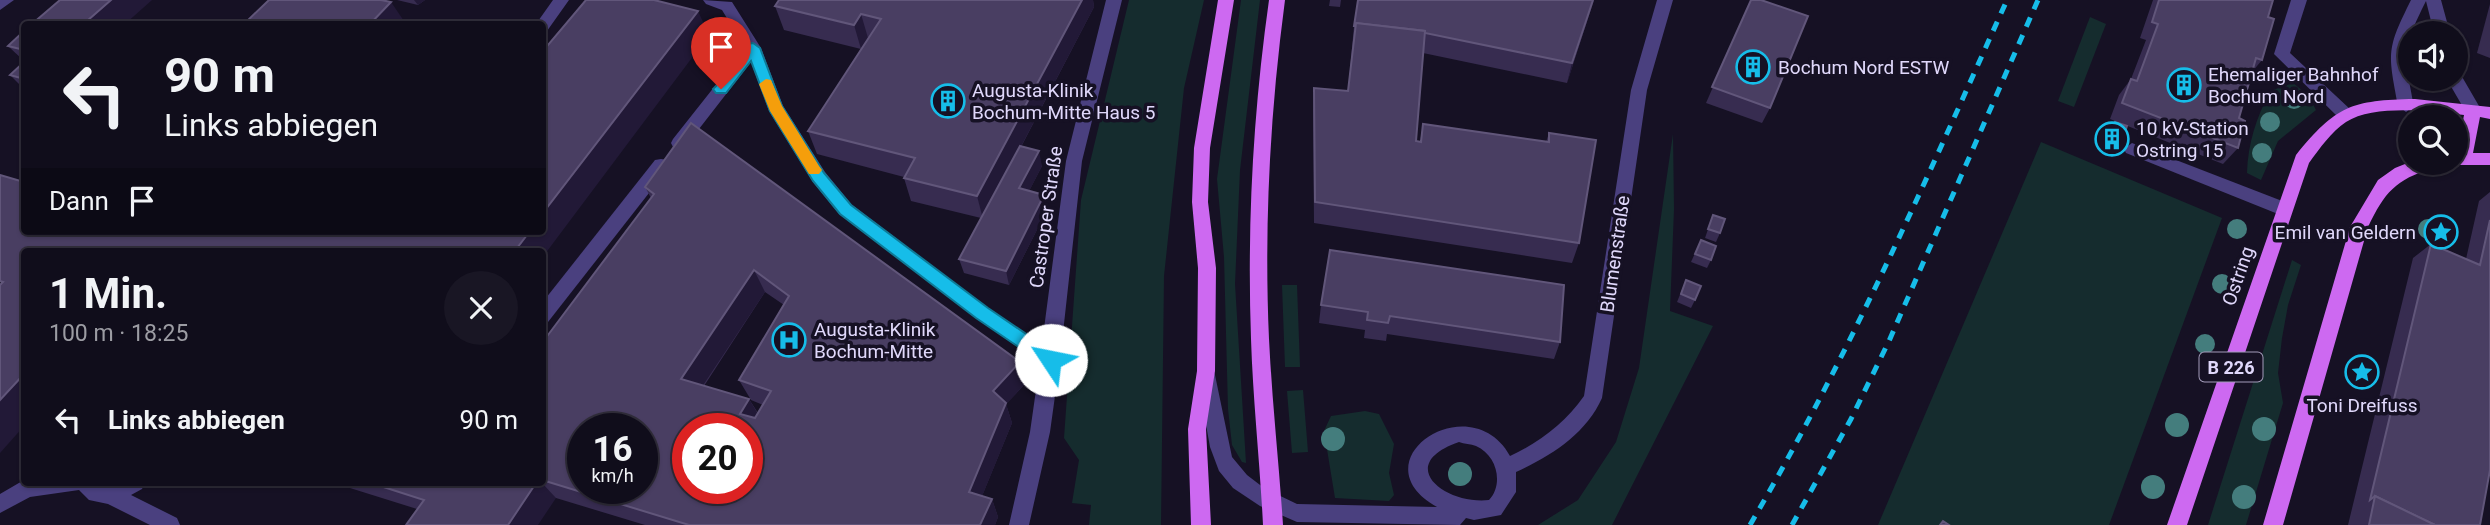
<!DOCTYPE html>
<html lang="de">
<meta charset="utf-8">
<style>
:root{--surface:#100d1b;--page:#191624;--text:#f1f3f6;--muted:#9c9ca3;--line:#302d3a}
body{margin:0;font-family:Roboto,sans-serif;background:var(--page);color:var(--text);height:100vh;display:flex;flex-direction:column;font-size:26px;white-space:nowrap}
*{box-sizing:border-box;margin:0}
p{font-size:23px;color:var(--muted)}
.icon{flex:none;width:38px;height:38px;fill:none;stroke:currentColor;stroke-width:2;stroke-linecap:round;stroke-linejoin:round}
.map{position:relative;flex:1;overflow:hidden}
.panel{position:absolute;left:21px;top:248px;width:525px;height:238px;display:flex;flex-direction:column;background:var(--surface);border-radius:7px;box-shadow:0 2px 5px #0004,0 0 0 2px var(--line)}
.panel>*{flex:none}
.top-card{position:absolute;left:21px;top:21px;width:525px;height:214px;border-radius:7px;box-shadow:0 2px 5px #0004,0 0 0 2px var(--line);background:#100d1b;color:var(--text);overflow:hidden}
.buttons{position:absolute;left:2398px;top:21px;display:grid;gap:14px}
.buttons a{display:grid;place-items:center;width:70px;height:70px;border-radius:50%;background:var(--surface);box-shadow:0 2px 5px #0004,0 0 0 2px var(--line);font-size:35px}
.speed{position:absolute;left:567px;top:413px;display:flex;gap:14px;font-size:35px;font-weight:700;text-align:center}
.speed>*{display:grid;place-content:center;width:91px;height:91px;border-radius:50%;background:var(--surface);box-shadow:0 2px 5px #0004,0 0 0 2px var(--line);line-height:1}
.speed small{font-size:18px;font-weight:400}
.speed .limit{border:10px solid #d22;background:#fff;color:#111}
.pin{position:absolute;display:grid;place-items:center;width:60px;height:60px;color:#fff;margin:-72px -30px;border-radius:50% 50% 50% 0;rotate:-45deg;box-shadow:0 0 7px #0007}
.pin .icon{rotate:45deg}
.me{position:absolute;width:77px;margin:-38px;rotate:304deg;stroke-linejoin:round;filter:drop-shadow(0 0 5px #0008)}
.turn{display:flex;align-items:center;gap:24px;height:147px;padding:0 28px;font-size:32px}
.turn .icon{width:91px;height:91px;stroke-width:2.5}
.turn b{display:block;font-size:49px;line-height:60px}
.then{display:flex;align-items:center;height:66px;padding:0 28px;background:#0003;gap:14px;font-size:26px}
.round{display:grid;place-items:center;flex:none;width:74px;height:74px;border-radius:37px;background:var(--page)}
.head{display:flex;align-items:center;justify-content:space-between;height:119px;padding:0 28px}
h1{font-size:42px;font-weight:700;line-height:52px}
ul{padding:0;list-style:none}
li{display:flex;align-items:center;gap:21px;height:105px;padding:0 28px}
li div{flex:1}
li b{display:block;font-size:26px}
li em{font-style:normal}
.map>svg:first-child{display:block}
.green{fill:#152c2e}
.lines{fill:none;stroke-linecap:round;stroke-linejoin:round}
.minor{fill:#4a407f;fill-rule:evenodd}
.major{fill:#cd69f1;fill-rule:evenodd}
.rail{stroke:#16bde9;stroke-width:5;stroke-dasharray:10 9;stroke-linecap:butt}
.tree{fill:#447d7d}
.wall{fill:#372c50;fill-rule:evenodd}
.shaded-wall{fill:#221937}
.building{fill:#493e62;stroke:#61567a;stroke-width:2;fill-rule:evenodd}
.route{fill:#16bde9;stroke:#0e7b97;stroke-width:2}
.slow{fill:#f59e0b}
.labels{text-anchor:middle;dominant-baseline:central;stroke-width:7;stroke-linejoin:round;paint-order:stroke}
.shield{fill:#161124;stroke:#a39cba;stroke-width:2}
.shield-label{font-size:18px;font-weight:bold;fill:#e0d8fb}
.poi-label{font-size:19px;fill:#e0d8fb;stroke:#161124;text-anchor:start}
.street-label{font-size:19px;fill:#e0d8fb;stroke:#161124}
</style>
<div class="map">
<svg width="2490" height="525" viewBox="0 0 2490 525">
<rect width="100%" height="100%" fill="#161124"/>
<g class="green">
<polygon points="1129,0 1204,0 1184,88 1164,276 1161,525 1089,525 1091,505 1072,503 1079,460 1064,438 1081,200"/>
<polygon points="1241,0 1260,0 1240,170 1235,284 1246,463 1242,462 1232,445 1228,409 1224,257 1217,179"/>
<polygon points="2090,17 2106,24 2074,107 2058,101"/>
<path d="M2293,83L2308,95L2316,110L2278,141L2261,180L2247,173C2248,143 2256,119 2270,91Z"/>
<polygon points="1673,134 1674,209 1670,311 1713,326 1612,525 1538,525 1578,500 1616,442 1639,368"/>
<polygon points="2041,142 2222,218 2109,525 1878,525"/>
<polygon points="2292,260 2301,265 2288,305 2282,338 2278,373 2283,403 2246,525 2208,525"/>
<polygon points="1282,285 1297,285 1300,367 1285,367"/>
<polygon points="1303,390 1308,452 1292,453 1287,391"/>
<polygon points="1365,411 1379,414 1394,444 1389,473 1394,495 1389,501 1335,498 1324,431 1331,416"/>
</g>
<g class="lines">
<g class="minor">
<polygon points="0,0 14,0 0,10"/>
<polygon points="553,0 569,0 547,31 542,32 542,24 536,24"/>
<polygon points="703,0 732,2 761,48 783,106 825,172 851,204 988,308 1042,344 1066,161 1106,0 1122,0 1082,161 1060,360 1050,432 1029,525 1009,525 1030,432 1040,362 976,318 839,214 813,182 769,111 751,62 685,147 673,147 671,143 673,139 745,48 722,10 706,4"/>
<path d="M1657,0H1673L1647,90L1602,398C1586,434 1551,456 1516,472V492L1501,515L1474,520L1466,518L1460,525L1297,522L1260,506L1233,488L1219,471L1210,447L1197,375L1199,369L1206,367L1213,369L1215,375L1232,457L1247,475L1264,488L1297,504L1437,507C1355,461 1470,384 1510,456C1540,442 1565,423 1584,396L1631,90ZM1459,442C1464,444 1471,444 1476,446C1497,455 1504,484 1489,500C1446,505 1393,465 1459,442Z"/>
<polygon points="2291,0 2307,0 2290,53 2351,110 2353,114 2351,118 2339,118 2274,54"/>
<path d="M2411,0H2441L2450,33H2434L2426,1C2401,51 2404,53 2414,106L2406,112L2398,106C2388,52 2386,50 2411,0Z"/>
<polygon points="2455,73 2461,75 2479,106 2481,110 2479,114 2467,114 2449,83 2447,79 2455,79"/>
<polygon points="2132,143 2290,204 2293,209 2290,214 2278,214 2126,153 2124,149"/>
<polygon points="661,159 667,160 669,165 667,170 548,322 542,324 542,303 655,160"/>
<polygon points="24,480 24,483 97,483 102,486 145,483 142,489 131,495 177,518 180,525 150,525 108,504 89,500 79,490 30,497 0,513 0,494"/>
</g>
<g class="major">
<polygon points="1218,0 1234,0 1210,148 1208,202 1216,268 1215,371 1206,429 1211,525 1191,525 1188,429 1197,371 1198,268 1192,202 1194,148"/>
<path d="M1269,0H1285C1270,113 1264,226 1269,339C1272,402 1279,463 1283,525H1263C1260,463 1253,401 1251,339C1247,226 1253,113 1269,0Z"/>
<path d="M2415,99L2490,107V119L2480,117L2473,153H2490V165H2455L2449,163H2455L2464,115C2432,111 2374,104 2346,122C2331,132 2320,148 2309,163L2187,525H2167L2296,155C2336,106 2351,100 2415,99Z"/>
<path d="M2410,162L2435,163L2433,168C2395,180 2385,192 2368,227L2283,525H2263L2350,227L2378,180L2395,168Z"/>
</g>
<g class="rail">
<path d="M1750,525C1849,356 1927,178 2007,0"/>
<polyline points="1792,525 1851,419 1889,341 2038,0"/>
</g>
</g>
<g class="tree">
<circle cx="2294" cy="99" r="10"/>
<circle cx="2270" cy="122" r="10"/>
<circle cx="2262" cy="153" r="10"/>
<circle cx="2237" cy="229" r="10"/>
<circle cx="2428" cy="229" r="10"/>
<circle cx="2222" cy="284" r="10"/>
<circle cx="2205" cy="344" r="10"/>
<circle cx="2177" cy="425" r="12"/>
<circle cx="2264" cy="429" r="12"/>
<circle cx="1333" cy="439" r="12"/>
<circle cx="1460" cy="474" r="12"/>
<circle cx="2153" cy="487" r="12"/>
<circle cx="2244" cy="497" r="12"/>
</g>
<g class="wall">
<polygon points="397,0 425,0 418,5"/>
<polygon points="779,0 1093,0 1094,7 1021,147 1042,166 1029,191 1047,210 1009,285 964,273 959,259 981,218 911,201 904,178 904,177 817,154 808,131 868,38 861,49 784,30 775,6"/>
<polygon points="1330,0 1341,0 1340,7 1329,6"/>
<polygon points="1594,0 1567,83 1423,53 1416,141 1420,142 1423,124 1546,142 1549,133 1579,243 1572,263 1314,223 1313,110 1314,88 1348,91 1354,26"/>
<polygon points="1751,0 1770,108 1762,123 1706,103"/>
<polygon points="2153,0 2273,0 2268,17 2262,60 2252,72 2239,118 2238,148 2223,164 2110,119 2119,95 2131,79 2146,40 2140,38"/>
<polygon points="2490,4 2490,58 2477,53"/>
<polygon points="24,31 24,61 8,46"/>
<polygon points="24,62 24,89 10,75"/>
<polygon points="2115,122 2123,138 2116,147 2104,142 2108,130"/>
<path d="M645,187L1020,362L1026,383L1006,404L1012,423L982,496L992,499L998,517L995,525H645L556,498L417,509L334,483H542V343L651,198ZM765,292L784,305L739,380L751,400L763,405L758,413L749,399L704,386Z"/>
<polygon points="2490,192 2490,470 2480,525 2348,525 2413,258 2431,244 2466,259 2479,201"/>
<polygon points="1713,215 1720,233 1716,242 1705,238"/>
<polygon points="1701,240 1711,260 1707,268 1691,262"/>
<polygon points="1686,280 1695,300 1691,308 1677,302"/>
<polygon points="1321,305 1560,342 1554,359 1387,334 1386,341 1364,338 1365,330 1319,323"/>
</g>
<g class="shaded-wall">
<polygon points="111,0 152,0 125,24 90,24 87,21"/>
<polygon points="414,0 425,0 418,5"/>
<polygon points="1082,0 1093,0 1094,7 983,219 977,196"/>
<polygon points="1593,0 1594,0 1567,83 1572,63"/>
<polygon points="391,2 406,24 370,24"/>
<polygon points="698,11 709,35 542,258 542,252 514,252 530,231 542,231 542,214"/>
<polygon points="861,14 868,38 861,49 854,25"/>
<polygon points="1039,151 1042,166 1023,203 1019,188"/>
<polygon points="1044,195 1047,210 1009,285 1006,271"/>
<polygon points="754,270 765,292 694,399 681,379"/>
<polygon points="1020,362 1026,383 1006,404 1012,423 976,511 969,492 993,391"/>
<polygon points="24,374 24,426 0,453 0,400"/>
<polygon points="749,399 761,419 752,434 740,414"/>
<polygon points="536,483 542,483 556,498 538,525 508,525"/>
<polygon points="992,499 998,517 995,525 980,525"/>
</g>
<g class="building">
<polygon points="60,0 111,0 87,21 100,24 32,24"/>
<polygon points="269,0 381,0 391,2 370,24 244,24"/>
<polygon points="586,0 654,0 698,11 542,214 542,52"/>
<polygon points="779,0 1082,0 977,196 904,178 915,158 808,131 881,19 861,14 854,25 775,6"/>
<polygon points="1358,0 1593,0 1572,63 1425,33 1425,31 1356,23 1355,26 1354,26"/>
<polygon points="1751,0 1761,0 1808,16 1770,108 1712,87"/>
<polygon points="2159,0 2273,0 2268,17 2274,19 2262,60 2256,58 2239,118 2245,121 2238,148 2122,103 2131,79 2137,81 2158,24 2152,22"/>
<polygon points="1356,23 1425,31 1416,141 1421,142 1423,124 1549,142 1549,133 1596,140 1579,243 1315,202 1314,88 1348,91"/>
<polygon points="24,31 24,50 8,46"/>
<polygon points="24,62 24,79 10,75"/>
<polygon points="2115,122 2127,126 2123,138 2111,134"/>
<path d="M691,123L1020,362L993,391L1006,403L969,492L992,499L980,525H689L542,480V343L654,194L645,187ZM754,270L789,296L739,380L771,391L755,418L740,414L749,399L681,379ZM583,429H642V488H583ZM688,429H747V488H688Z"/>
<polygon points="1020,146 1039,151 1019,188 1044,195 1006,271 959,259"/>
<polygon points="0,175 24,182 24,231 530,231 514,252 24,252 24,374 0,400 0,285 3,282 0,281"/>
<polygon points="1713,215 1725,219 1720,233 1708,229"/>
<polygon points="2490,220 2490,470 2480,525 2435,525 2375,496 2370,500 2431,244 2480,265"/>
<polygon points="1701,240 1716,246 1711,260 1695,254"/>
<polygon points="1330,250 1564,285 1560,342 1390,316 1388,323 1367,320 1368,312 1321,305"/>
<polygon points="1686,280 1701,286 1695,300 1681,294"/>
<polygon points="371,483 536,483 508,525 406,525 424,500"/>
<polygon points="2375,496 2435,525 2369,525"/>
<polygon points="1943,521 1949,525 1940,525"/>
</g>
<polygon class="route" points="753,43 760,48 782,106 824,173 851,205 988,308 1057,355 1059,360 1057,365 1051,368 1045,365 976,318 840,214 813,181 770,111 751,61 726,93 716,93 713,89 716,86 748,44"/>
<polygon class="slow" points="766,79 771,80 782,106 819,166 822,170 819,174 809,174 770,111 759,84"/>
<defs>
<symbol id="building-ring" viewBox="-11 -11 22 22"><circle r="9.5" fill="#161124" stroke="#16bde9" stroke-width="1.5"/><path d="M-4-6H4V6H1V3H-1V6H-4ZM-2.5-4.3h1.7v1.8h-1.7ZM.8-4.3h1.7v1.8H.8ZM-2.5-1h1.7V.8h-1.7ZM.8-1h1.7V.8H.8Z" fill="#16bde9"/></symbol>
<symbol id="sight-ring" viewBox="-11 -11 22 22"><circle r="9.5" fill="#161124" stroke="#16bde9" stroke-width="1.5"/><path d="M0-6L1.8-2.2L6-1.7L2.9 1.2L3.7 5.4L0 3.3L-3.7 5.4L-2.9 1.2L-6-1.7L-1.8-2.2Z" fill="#16bde9"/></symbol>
<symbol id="hospital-ring" viewBox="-11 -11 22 22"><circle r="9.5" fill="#161124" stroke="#16bde9" stroke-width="1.5"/><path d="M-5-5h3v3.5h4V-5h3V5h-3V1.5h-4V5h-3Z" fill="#16bde9"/></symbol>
</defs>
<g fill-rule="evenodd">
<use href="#building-ring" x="1734" y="48" width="38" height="38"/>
<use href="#building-ring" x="2165" y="66" width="38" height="38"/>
<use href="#building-ring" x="929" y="82" width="38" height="38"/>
<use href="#building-ring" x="2093" y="120" width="38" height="38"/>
<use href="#sight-ring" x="2422" y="213" width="38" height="38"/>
<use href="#hospital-ring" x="770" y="321" width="38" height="38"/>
<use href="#sight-ring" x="2343" y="353" width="38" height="38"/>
</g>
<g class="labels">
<rect class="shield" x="2199.5" y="352.5" width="63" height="29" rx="5"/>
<g class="shield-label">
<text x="2231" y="367">B 226</text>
</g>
<g class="poi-label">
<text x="1778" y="67">Bochum Nord ESTW</text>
<text x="2208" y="74">Ehemaliger Bahnhof<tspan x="2208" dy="22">Bochum Nord</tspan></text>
<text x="972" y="90">Augusta-Klinik<tspan x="972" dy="22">Bochum-Mitte Haus 5</tspan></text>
<text x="2136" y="128">10 kV-Station<tspan x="2136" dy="22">Ostring 15</tspan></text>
<text x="2416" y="232" text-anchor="end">Emil van Geldern</text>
<text x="814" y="329">Augusta-Klinik<tspan x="814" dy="22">Bochum-Mitte</tspan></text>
<text x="2362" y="405" text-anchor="middle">Toni Dreifuss</text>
</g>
<g class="street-label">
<text transform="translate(1046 217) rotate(-82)">Castroper Straße</text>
<text transform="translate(1615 254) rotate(-82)">Blumenstraße</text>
<text transform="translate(2238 276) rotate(-71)">Ostring</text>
</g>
</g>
</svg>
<div class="buttons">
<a><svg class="icon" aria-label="sound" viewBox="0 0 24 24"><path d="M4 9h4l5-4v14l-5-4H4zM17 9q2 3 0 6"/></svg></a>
<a><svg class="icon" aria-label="search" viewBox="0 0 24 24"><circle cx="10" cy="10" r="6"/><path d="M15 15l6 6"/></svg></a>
</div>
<div class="speed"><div>16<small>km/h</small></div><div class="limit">20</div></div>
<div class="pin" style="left:721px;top:89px;background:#d93025"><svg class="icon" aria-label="arrive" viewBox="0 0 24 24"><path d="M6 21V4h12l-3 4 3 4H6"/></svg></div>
<svg class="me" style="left:1051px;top:360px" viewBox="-20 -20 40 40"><circle r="19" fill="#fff"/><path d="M0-13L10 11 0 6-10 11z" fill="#16bde9"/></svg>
<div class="top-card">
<div class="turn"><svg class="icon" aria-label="left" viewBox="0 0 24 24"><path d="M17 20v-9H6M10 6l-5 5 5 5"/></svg><div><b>90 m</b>Links abbiegen</div></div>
<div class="then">Dann<svg class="icon" aria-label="arrive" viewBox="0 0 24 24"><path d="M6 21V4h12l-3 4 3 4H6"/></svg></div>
</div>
<section class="panel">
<div class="head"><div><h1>1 Min.</h1><p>100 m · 18:25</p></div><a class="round"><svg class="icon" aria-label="close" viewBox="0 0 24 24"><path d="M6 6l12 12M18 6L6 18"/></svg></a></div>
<ul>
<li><svg class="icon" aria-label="left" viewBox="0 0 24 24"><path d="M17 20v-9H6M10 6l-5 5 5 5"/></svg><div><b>Links abbiegen</b></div><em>90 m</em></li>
</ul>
</section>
</div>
